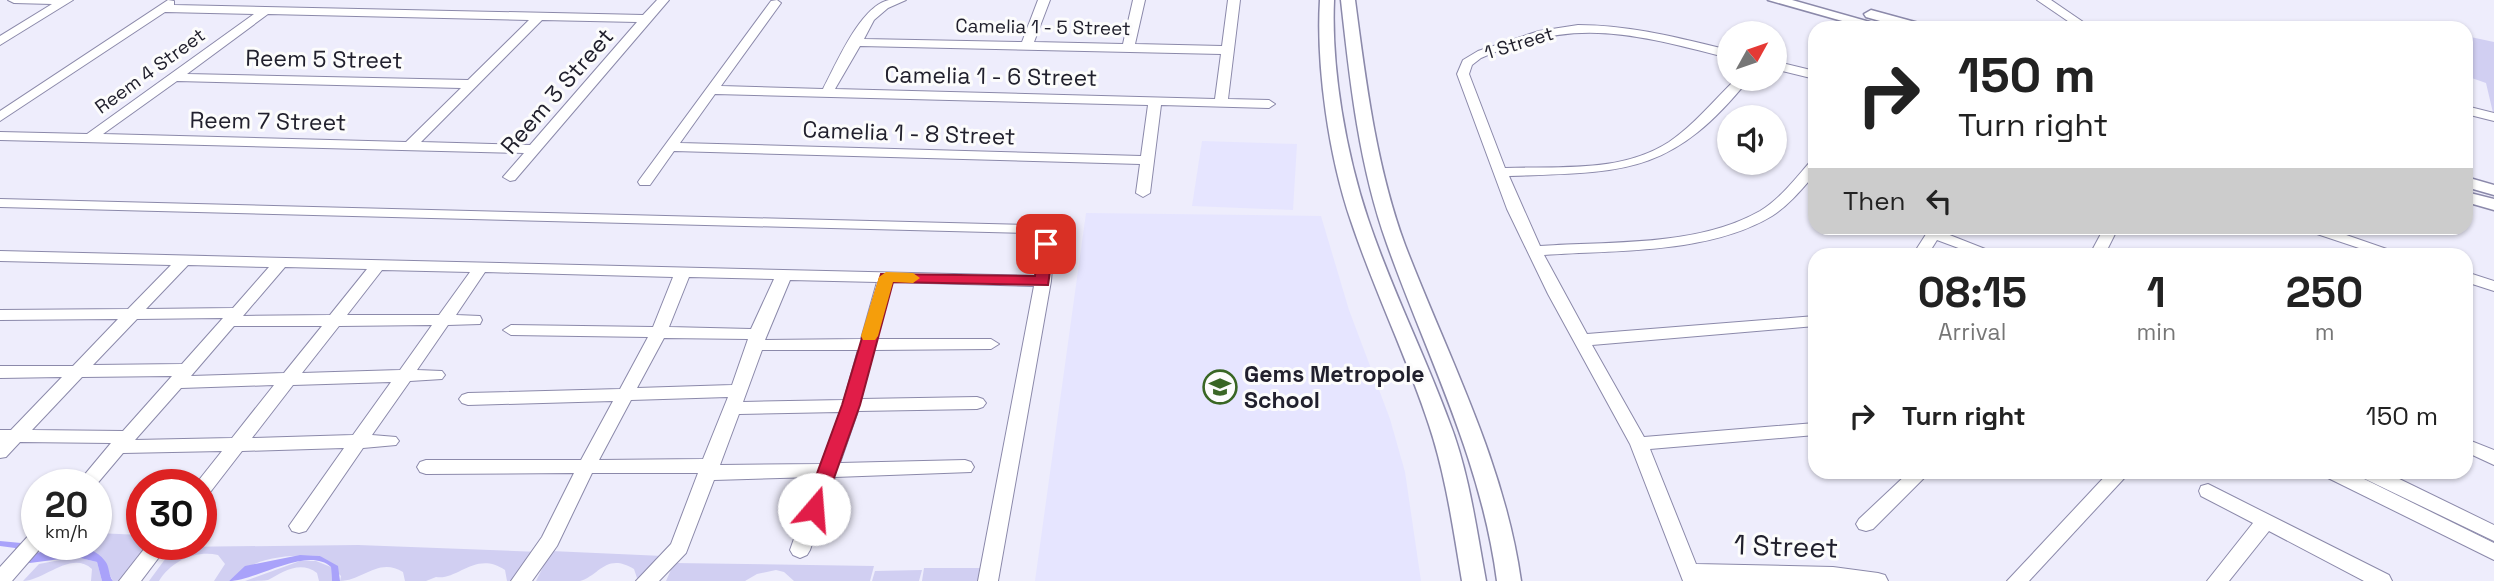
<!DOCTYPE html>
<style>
:root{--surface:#fff;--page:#f2f2f2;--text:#222;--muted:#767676}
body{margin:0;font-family:"Space Grotesk",sans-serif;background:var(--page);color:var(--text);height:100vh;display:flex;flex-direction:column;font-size:26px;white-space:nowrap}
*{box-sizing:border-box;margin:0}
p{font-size:23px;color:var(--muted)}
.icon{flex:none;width:38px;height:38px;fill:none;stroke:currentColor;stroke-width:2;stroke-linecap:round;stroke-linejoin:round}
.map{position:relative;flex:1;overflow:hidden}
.side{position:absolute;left:1808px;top:248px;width:665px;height:231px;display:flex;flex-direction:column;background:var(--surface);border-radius:21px;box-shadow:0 2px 5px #0004}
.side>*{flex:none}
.top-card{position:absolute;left:1808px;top:21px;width:665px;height:214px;border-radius:21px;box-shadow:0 2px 5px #0004;background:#fff;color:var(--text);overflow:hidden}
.needle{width:46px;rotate:50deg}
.buttons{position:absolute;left:1717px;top:21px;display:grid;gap:14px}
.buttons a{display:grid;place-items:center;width:70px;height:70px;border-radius:50%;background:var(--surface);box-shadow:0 2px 5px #0004;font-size:35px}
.speed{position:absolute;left:21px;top:469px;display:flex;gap:14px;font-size:35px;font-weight:700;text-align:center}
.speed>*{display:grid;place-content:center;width:91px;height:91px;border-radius:50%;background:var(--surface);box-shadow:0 2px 5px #0004;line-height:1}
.speed small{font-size:18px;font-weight:400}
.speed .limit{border:10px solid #d22;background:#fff;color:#111}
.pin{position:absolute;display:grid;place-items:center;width:60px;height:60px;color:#fff;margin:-30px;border-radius:14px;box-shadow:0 4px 10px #0006}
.me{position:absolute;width:77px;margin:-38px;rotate:18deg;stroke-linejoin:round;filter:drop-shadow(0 0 5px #0008)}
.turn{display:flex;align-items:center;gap:24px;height:147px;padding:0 35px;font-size:32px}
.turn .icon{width:91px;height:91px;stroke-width:2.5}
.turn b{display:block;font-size:49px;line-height:60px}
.then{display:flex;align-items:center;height:66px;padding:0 35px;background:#0003;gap:14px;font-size:26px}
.eta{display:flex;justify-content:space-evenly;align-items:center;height:119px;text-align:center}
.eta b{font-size:42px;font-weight:800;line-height:49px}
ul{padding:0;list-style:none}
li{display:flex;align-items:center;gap:21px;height:98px;padding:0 35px}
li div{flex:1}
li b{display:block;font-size:26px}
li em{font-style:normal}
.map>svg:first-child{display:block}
.built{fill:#e6e5ff}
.green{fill:#d1cff2}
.water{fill:#a9a2fa}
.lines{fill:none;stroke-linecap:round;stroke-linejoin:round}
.minor-casing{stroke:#8b89aa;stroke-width:2}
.tertiary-casing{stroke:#8b89aa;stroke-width:3}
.minor{fill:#fff;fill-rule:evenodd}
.tertiary{fill:#fff;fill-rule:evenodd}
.route{fill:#e11d48;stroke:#92132f;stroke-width:2}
.slow{fill:#f59e0b}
.labels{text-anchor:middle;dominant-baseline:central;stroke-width:6;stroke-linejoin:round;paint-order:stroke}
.far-street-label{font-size:19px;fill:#21202d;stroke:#fcfcfc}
.street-label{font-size:23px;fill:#21202d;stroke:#fcfcfc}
.poi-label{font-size:23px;font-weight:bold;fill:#21202d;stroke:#fcfcfc;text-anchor:start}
.near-street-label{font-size:28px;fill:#21202d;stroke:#fcfcfc}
</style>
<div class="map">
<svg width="2494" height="581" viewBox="0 0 2494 581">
<rect width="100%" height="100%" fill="#eeedfc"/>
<g class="built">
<polygon points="1202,141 1297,144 1293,210 1192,206"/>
<polygon points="1086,213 1321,216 1349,310 1390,419 1405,472 1421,581 1035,581"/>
</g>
<g class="green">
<polygon points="2466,36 2494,42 2494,117 2486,83 2466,76"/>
<polygon points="96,533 142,535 142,544 168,544 139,581 113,581 101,558 83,549 56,547 96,544"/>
<path d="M358,545L540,552L524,581H507L505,570C476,550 457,581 436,577L426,581H405L403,572C379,557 362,581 340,581L341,576L320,556C285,555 255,556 229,581H214L225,564L218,555C196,550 171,561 159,581H149L174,547Z"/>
<path d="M551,551L663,556L638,581L634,569C606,552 599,576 580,581C568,581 549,581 536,581Z"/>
<path d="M76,557L97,562L102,581H91L92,569C71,550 44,581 23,581L39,564Z"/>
<path d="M300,561H316L331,567L332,581H319L317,573C300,560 283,572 268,580C261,581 252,581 245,581Z"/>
<polygon points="674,563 874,566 870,581 794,581 784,572 776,570 757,574 745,581 666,581"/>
<polygon points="924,568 985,568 983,581 922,581"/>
<polygon points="922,570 919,581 872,581 875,571"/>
</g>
<g class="water">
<path d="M0,541L21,543L28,556C50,548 88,538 105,561C110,567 108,575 113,581H102L97,562L76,557L22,564L15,548L0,546Z"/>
<path d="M300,555L320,556L338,566L340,581H332L331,567C308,545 256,581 229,581L245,566Z"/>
</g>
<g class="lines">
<defs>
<g id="minor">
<polygon points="8,0 73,0 0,45 0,36 52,4 14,3"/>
<path d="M168,0L174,1V5L643,15L657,0H669L515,180L510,181L503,177L524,153L0,140V132L87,134L254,14L165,12L0,121V111ZM268,14L529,20L468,80L187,74ZM542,20L637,22L530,145L421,142ZM177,81L461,88L406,142L103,134Z"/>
<path d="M777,0L781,3L721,86L823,89C836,65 860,6 889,0C894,0 900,0 906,0L888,8L874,20L864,39L1022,42L1038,0H1050L1034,42L1123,44L1133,0H1145L1135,44L1222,46L1228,0H1240L1228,99L1269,100L1275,104L1269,108L1161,105L1150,193L1143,197L1136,193L1140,164L674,151L650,185H640L638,182L640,179L771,1ZM860,46L1221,54L1215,99L835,89ZM715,94L1148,105L1141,156L680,143Z"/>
<polygon points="2037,0 2051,0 2092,28 2078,28"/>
<path d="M1578,25C1630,25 1679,38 1729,50V58C1633,34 1575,16 1481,58L1472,65L1469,74L1505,168C1559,166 1621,173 1669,142C1694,125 1714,100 1736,79H1749C1671,176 1624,172 1509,176L1540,246C1611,241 1696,247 1760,211C1780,199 1795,179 1810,162L1815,161V174C1802,189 1789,205 1772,216C1709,254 1616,250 1544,255L1587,334L1815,316V326L1592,345L1644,437L1815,423V435L1650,449L1696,564L1833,567L1878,573L1885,575L1888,581H1683L1630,444L1548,294L1507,209L1457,74L1463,60L1478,51L1539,31Z"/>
<polygon points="1774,61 1815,71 1815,79 1774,69"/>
<polygon points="2466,106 2494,113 2494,121 2466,114"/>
<path d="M0,199L1025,225C1060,234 1053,251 1051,281L998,581H978L1034,286L892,282L877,339H991L999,344L991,349L874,350L861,399L977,397L983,399L986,403L983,407L977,409L858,411L840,463L965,460L971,462L974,467L971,472L835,477L810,550L807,555L800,558L793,555L790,550L816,477L714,480L686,553L659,581H636L671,544L698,473H592L557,546L532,581H511L542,537L574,473L426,474L420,472L417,467L420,462L426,460H581L613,401L468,405L462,403L459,399L462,395L468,393L620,389L648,337L511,335L503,330L511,325L653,327L673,277L485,272L456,315L480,316L482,320L480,324L448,325L417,370L442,371L445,375L442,379L410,381L372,435L396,437L399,441L396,445L363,448L306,531L299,533L292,531L289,526L344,448L242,451L208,495L201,497V485H195L222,451L123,453L96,485H76L111,443L20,442L6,457L0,458V430H11L62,377L0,378V366H73L118,319L0,320V310L128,309L171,265L0,261V251L1036,276C1037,256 1046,241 1023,233L0,207ZM188,265L269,267L233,308L146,309ZM285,267L367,269L330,315L243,316ZM382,270L470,272L439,315H347ZM689,277L774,279L751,329L669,327ZM790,280L877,282L861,339L765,340ZM223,318L182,364L93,365L137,319ZM432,325L400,370L302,373L339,326ZM234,326H322L284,373L191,376ZM664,338L748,339L732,385L637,388ZM762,350H858L844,400L743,402ZM172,376L123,431L32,430L82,377ZM391,382L353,435L252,438L293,385ZM274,385L232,438L135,440L181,388ZM728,397L703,459L599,460L631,400ZM840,412L821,464L720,465L739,414Z"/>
<polygon points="1930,228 1944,228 1942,232 2003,256 1980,256 1937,240 1927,256 1912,256"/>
<polygon points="2104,228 2118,228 2104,256 2089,256"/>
<polygon points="2306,228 2326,228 2407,256 2383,256 2308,231"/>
<polygon points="2466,272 2494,281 2494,291 2466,282"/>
<polygon points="2466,439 2494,450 2494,465 2466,452"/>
<polygon points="1909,472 1930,472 1873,529 1866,531 1859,529 1856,524 1859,519"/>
<polygon points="2109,472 2130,472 2029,581 2007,581"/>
<polygon points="2324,472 2350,472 2494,543 2494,560 2326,477"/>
<polygon points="2359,472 2385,472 2494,525 2494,541 2361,477"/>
<polygon points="2208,484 2389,575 2392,581 2364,581 2269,531 2229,581 2207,581 2253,523 2201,496 2199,491 2201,486"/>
<polygon points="37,532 37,544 44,544 12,581 0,581 0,567 30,534"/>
<polygon points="148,544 169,544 141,581 119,581"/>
</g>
<g id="tertiary">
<path d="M1320,0H1334C1331,69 1346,153 1368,219C1391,288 1424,353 1449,421C1469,472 1476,527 1486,581H1462C1453,528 1446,476 1429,425C1406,355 1374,290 1351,221C1329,157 1316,67 1320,0Z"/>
<path d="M1341,0H1355C1366,83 1376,166 1405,245C1448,357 1504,461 1521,581H1497C1481,459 1428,359 1387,244C1359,166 1350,82 1341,0Z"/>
<polygon points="1768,0 1792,0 1891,28 1867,28"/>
<polygon points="1871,10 1926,25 1928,28 1905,28 1866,17 1864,14"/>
<polygon points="2466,177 2494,185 2494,195 2466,187"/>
<polygon points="2466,192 2494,199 2494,210 2466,202"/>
</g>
</defs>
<use href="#minor" class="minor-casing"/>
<use href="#tertiary" class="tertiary-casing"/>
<use href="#minor" class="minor"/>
<use href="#tertiary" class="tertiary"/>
</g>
<polygon class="route" points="1046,239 1054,244 1048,285 893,282 860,405 823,509 814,516 807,514 804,509 842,405 881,274 1035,276 1038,244"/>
<polygon class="slow" points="886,272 913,273 920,278 913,283 893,282 878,336 875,340 863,340 861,336 879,277"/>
<defs>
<symbol id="school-ring" viewBox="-11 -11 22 22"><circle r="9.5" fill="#fcfcfc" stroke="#396624" stroke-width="1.5"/><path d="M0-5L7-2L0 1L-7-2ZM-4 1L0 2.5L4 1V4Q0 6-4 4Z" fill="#396624"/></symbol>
</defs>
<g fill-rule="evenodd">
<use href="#school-ring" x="1201" y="368" width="38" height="38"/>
</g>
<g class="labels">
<g class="far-street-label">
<text transform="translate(1043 27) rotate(1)">Camelia 1 - 5 Street</text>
<text transform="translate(1519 43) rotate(-17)">1 Street</text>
<text transform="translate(150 71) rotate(-36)">Reem 4 Street</text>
</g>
<g class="street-label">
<text transform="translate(324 59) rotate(1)">Reem 5 Street</text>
<text transform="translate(991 76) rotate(1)">Camelia 1 - 6 Street</text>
<text transform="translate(557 91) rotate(-49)">Reem 3 Street</text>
<text transform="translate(268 121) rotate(1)">Reem 7 Street</text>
<text transform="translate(909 133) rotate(2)">Camelia 1 - 8 Street</text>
</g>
<g class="poi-label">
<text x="1244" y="374">Gems Metropole<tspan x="1244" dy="26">School</tspan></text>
</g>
<g class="near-street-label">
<text transform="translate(1786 546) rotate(2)">1 Street</text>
</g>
</g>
</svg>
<div class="buttons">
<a><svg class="needle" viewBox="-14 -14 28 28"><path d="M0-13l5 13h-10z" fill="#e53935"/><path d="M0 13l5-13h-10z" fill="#767676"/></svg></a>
<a><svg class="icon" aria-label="sound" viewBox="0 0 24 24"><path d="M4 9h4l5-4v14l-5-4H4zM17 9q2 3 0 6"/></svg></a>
</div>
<div class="speed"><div>20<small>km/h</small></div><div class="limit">30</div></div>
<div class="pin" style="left:1046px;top:244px;background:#d93025"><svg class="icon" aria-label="arrive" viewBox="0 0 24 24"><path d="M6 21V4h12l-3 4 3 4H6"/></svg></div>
<svg class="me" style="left:814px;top:509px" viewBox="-20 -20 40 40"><circle r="19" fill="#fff"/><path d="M0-13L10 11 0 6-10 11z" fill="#e11d48"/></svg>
<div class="top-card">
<div class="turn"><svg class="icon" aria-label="right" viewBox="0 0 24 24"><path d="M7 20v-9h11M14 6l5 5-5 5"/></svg><div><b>150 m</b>Turn right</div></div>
<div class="then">Then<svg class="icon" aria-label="left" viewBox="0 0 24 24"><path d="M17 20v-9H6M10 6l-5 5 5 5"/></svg></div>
</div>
<section class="side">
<div class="eta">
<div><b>08:15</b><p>Arrival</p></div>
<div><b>1</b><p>min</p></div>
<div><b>250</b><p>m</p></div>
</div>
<ul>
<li><svg class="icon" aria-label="right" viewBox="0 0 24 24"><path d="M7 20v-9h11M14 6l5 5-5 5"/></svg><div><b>Turn right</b></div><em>150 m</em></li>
</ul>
</section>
</div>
